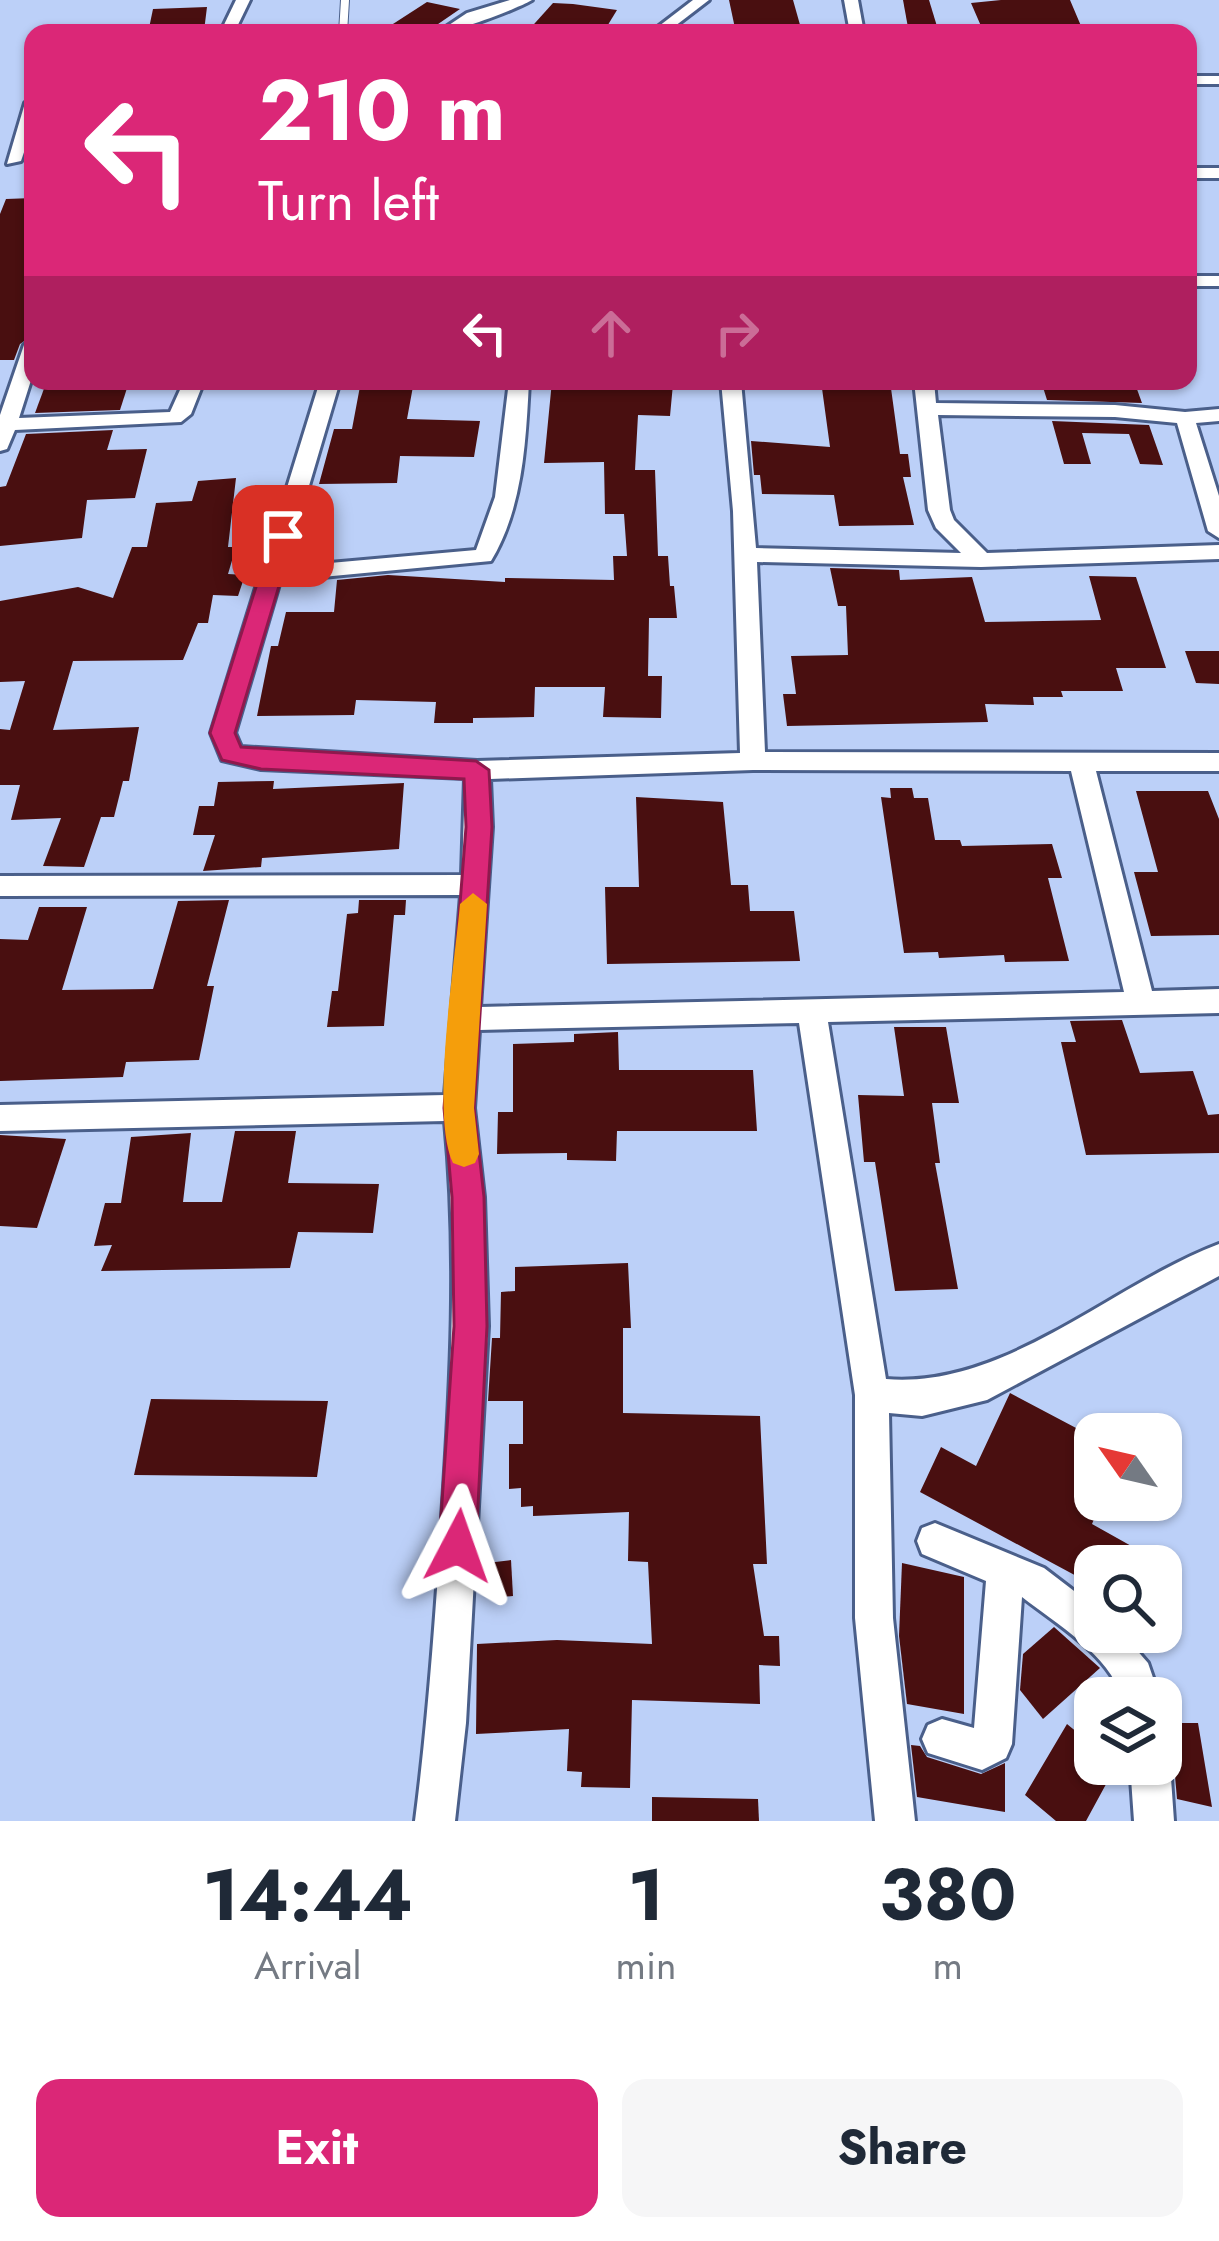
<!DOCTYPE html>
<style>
:root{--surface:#fff;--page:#f6f6f7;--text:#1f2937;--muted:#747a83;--accent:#db2777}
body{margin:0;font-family:Jost,sans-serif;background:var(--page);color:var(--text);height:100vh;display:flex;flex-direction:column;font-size:45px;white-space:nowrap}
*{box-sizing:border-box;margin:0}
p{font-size:39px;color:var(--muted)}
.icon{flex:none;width:66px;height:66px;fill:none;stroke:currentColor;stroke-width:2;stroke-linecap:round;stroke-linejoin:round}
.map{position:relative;height:1821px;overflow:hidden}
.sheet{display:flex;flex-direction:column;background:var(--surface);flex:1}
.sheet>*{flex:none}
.hud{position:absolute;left:24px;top:24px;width:1173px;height:366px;border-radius:24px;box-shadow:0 3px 9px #0004;background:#db2777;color:#fff;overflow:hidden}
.needle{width:78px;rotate:304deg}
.controls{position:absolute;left:1074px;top:1413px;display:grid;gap:24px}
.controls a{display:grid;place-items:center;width:108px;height:108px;border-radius:24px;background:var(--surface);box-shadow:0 3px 9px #0004;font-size:60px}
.pin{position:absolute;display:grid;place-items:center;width:102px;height:102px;color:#fff;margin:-51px;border-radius:24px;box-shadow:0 6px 18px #0006}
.me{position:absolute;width:132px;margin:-66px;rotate:4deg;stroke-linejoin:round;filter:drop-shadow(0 0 9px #0008)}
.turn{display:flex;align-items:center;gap:42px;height:252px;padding:0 36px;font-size:54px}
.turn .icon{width:156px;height:156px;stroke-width:2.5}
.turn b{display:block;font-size:84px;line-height:102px}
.lanes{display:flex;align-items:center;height:114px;padding:0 36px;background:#0003;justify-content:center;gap:60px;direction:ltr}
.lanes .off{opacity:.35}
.eta{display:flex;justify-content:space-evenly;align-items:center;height:204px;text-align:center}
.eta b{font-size:72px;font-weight:700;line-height:84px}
.button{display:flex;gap:24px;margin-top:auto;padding:24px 36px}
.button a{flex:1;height:138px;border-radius:24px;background:var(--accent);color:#fff;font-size:48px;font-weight:700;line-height:138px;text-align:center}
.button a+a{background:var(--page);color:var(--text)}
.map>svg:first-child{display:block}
.building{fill:#490f10}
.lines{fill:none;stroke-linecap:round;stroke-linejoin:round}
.lane-casing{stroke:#4a5f8a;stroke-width:10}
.street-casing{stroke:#4a5f8a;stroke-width:6}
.lane{stroke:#fff;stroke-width:8}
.street{fill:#fff;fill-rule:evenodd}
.route{fill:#db2777;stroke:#8e194d;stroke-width:3}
.slow{fill:#f59e0b}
</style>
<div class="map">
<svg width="1219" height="1821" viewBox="0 0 1219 1821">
<rect width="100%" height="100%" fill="#bcd0f8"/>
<g class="building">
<polygon points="729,0 793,0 802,32 736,33"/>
<polygon points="903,0 929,0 939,33 909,33"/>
<polygon points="1001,0 1070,0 1084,33 1014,33 1012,27 984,33 971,3"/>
<polygon points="427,2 460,9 425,33 379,33"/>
<polygon points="553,3 573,4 617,10 603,33 526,33"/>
<polygon points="207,7 204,31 148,33 153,9"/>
<polygon points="33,198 33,335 20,344 14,360 0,360 0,214 6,199"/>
<polygon points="361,381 414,381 407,419 480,421 474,457 400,456 397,483 319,484 334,429 352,429"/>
<polygon points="552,381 673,384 670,416 638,415 635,470 655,470 658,556 668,556 670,586 674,586 677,618 649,618 648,676 662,676 661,718 603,717 605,687 535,687 534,717 473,718 473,723 434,723 436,702 356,700 354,715 257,716 271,646 278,646 286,612 334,612 337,580 388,575 505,582 505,578 614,580 613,556 627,556 624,514 605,514 604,462 544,463"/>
<polygon points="821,381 890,381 900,454 908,454 911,477 903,477 914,525 839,526 834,495 762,494 760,475 754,475 751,441 830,447"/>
<polygon points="1041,381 1134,381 1142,403 1047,400"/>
<polygon points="128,385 120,410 35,413 45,386"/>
<polygon points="1052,421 1149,425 1163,465 1140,464 1129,434 1082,433 1091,464 1064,464"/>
<polygon points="113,430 107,450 147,449 135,498 87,500 82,538 0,546 0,487 6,486 26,434"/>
<polygon points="236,478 228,547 236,547 228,574 245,575 238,596 213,595 208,623 198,623 183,660 73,661 53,730 139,727 129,781 123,781 114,817 101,817 84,867 43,866 61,818 11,820 20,785 0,785 0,729 10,730 25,681 0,682 0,601 78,587 113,598 132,547 147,547 156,503 192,501 198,481"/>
<polygon points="830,568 899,570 900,580 972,577 985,622 1101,620 1089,576 1136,577 1166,668 1116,668 1123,691 1061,691 1063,697 1033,697 1034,705 985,704 988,722 787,726 783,694 796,694 791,656 848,655 846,606 838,606"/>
<polygon points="1185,651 1219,651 1219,684 1196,683"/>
<polygon points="274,781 273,789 404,783 399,849 262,858 261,867 203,871 215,835 193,835 199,806 214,806 218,782"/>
<polygon points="890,788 912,788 914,798 928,798 935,840 960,840 962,846 1052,844 1062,878 1048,878 1069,961 1005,962 1004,955 939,958 938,952 904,953 881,797 891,798"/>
<polygon points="1136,791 1208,791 1219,819 1219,935 1151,936 1134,872 1158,872"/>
<polygon points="636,797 723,802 731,885 748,885 750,911 794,911 800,961 607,964 605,887 639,887"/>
<polygon points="229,900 207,986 214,986 199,1060 126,1062 123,1077 0,1081 0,939 28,940 39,907 87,907 62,990 153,989 178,901"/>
<polygon points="359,900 406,900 405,915 394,915 384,1026 327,1027 332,991 338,991 347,914 358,913"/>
<polygon points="1122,1020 1140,1073 1193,1071 1208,1115 1219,1114 1219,1153 1086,1155 1061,1042 1076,1042 1070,1021"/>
<polygon points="894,1027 946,1027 959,1103 932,1103 940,1163 935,1163 958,1289 895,1291 875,1162 864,1162 858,1095 904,1096"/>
<polygon points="618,1032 619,1070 753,1070 757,1131 617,1131 616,1161 567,1160 567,1153 497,1154 498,1112 513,1112 513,1044 574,1042 574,1034"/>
<polygon points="235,1131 296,1131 288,1183 379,1184 373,1233 298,1232 290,1268 101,1271 112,1245 94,1246 105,1203 121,1203 131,1137 191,1133 183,1202 222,1202"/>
<polygon points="0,1135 66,1139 37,1228 0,1226"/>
<polygon points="628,1263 631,1328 623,1328 623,1413 760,1416 767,1564 753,1564 764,1636 779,1636 780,1666 759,1665 760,1704 632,1700 630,1788 581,1787 582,1772 567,1771 569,1729 476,1734 477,1644 557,1640 652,1644 648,1562 628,1561 629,1512 533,1516 533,1506 521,1507 521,1488 509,1489 509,1444 523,1444 523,1401 488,1401 492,1338 500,1338 501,1292 515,1291 515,1267"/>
<polygon points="1010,1393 1095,1438 1095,1500 1102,1500 1092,1524 1167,1566 1095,1566 1095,1586 920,1492 941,1447 976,1466"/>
<polygon points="151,1399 328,1401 317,1477 134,1475"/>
<polygon points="511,1560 513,1596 489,1598 487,1563"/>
<polygon points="902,1563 964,1577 964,1714 907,1704 899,1636"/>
<polygon points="1054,1627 1100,1668 1043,1719 1020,1690 1023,1654"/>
<polygon points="1162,1723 1198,1723 1212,1807 1177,1799 1174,1764 1164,1746"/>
<polygon points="1067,1724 1095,1747 1095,1764 1117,1764 1086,1821 1056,1821 1025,1795"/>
<polygon points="911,1745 920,1746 927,1757 981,1774 1005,1763 1005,1812 917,1797"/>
<polygon points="652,1797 758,1799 759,1821 652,1821"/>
</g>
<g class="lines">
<defs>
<polyline id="lane" points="343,33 345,0"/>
<g id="street">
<polygon points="236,0 250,0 234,33 220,33"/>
<path d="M510,0H532C517,9 453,33 437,33L467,13Z"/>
<polygon points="693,0 709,0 666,33 650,33"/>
<polygon points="844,0 858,0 864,33 850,33"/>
<rect x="1188" y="76" width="31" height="8"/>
<polygon points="33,98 33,126 21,161 7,164 25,103"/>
<rect x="1188" y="168" width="31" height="10"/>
<rect x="1188" y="276" width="31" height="10"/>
<polygon points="33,339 33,374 19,418 170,412 184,381 204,381 191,414 181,422 15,430 7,449 0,451 0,415 24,345"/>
<path d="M320,381H340L285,567L476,550L495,497L509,381H529C526,441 523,508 491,561L280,581L235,733L241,747L477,761L740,753L733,511L721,381H741L756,548L961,553L936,528L928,510L914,381H934L936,403L1115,405L1185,412L1219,409V421L1196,423L1219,496V538L1208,531L1177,423L1115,417L938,415L950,510L954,520L987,553L1219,545V559L981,567L757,562L765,752L1219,753V771H1096L1152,991L1219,989V1013L828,1022L886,1379C1005,1389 1111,1285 1219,1244V1276L987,1400L922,1416L889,1413L893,1618L915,1821H875L855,1618V1395L799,1023L479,1030L474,1108L484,1197L488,1326L466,1723L455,1821H415C428,1720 435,1619 442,1518C451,1384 458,1254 445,1121L0,1131V1105L445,1095L461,895L0,896V876L462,875L465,778L261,769L222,760L211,733ZM753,770L1071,771L1124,992L480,1007L492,827L490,779Z"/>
<path d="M935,1523L1044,1568L1095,1607V1632H1121L1148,1663L1160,1698H1122C1110,1655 1055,1623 1022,1597L1012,1744L1006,1758L982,1770L928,1753L922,1739L928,1725L942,1719L974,1728L986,1581L922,1554L917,1541L922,1528Z"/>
<polygon points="1161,1749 1170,1764 1174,1821 1134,1821 1130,1764 1161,1764"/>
</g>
</defs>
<use href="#lane" class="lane-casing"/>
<use href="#street" class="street-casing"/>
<use href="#lane" class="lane"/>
<use href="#street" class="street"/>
</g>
<polygon class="route" points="283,530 294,536 235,733 241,747 476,761 489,770 492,827 474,1108 484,1197 487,1326 476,1546 470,1559 458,1565 445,1559 439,1546 454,1326 452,1197 444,1108 466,827 464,779 261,769 222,760 210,733 272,536"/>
<path class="slow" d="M473,893L487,904L474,1108L479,1154L475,1163L464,1167L453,1163C430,1115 455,963 460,904Z"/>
</svg>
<div class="controls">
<a><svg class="needle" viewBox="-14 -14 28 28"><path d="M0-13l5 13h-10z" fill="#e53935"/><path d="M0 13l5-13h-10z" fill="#747a83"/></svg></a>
<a><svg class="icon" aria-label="search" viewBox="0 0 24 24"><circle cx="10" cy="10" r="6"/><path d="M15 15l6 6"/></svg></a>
<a><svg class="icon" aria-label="layers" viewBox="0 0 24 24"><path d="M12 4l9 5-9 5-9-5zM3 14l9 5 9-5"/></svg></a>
</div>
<div class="pin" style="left:283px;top:536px;background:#d93025"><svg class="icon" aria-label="arrive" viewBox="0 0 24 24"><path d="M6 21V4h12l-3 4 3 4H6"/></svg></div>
<svg class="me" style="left:458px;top:1546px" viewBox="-20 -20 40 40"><path d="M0-17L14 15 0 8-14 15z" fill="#db2777" stroke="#fff" stroke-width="4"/></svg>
<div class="hud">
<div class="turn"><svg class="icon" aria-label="left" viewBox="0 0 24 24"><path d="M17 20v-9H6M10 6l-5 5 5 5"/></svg><div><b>210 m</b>Turn left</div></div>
<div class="lanes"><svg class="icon" aria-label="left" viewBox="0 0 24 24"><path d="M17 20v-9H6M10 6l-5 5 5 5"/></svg><svg class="icon off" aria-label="ahead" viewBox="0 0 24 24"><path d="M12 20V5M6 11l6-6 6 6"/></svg><svg class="icon off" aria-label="right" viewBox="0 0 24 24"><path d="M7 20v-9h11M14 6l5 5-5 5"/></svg></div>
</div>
</div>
<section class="sheet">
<div class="eta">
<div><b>14:44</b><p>Arrival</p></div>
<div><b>1</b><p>min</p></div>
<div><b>380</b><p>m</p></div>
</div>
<div class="button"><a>Exit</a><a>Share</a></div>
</section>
